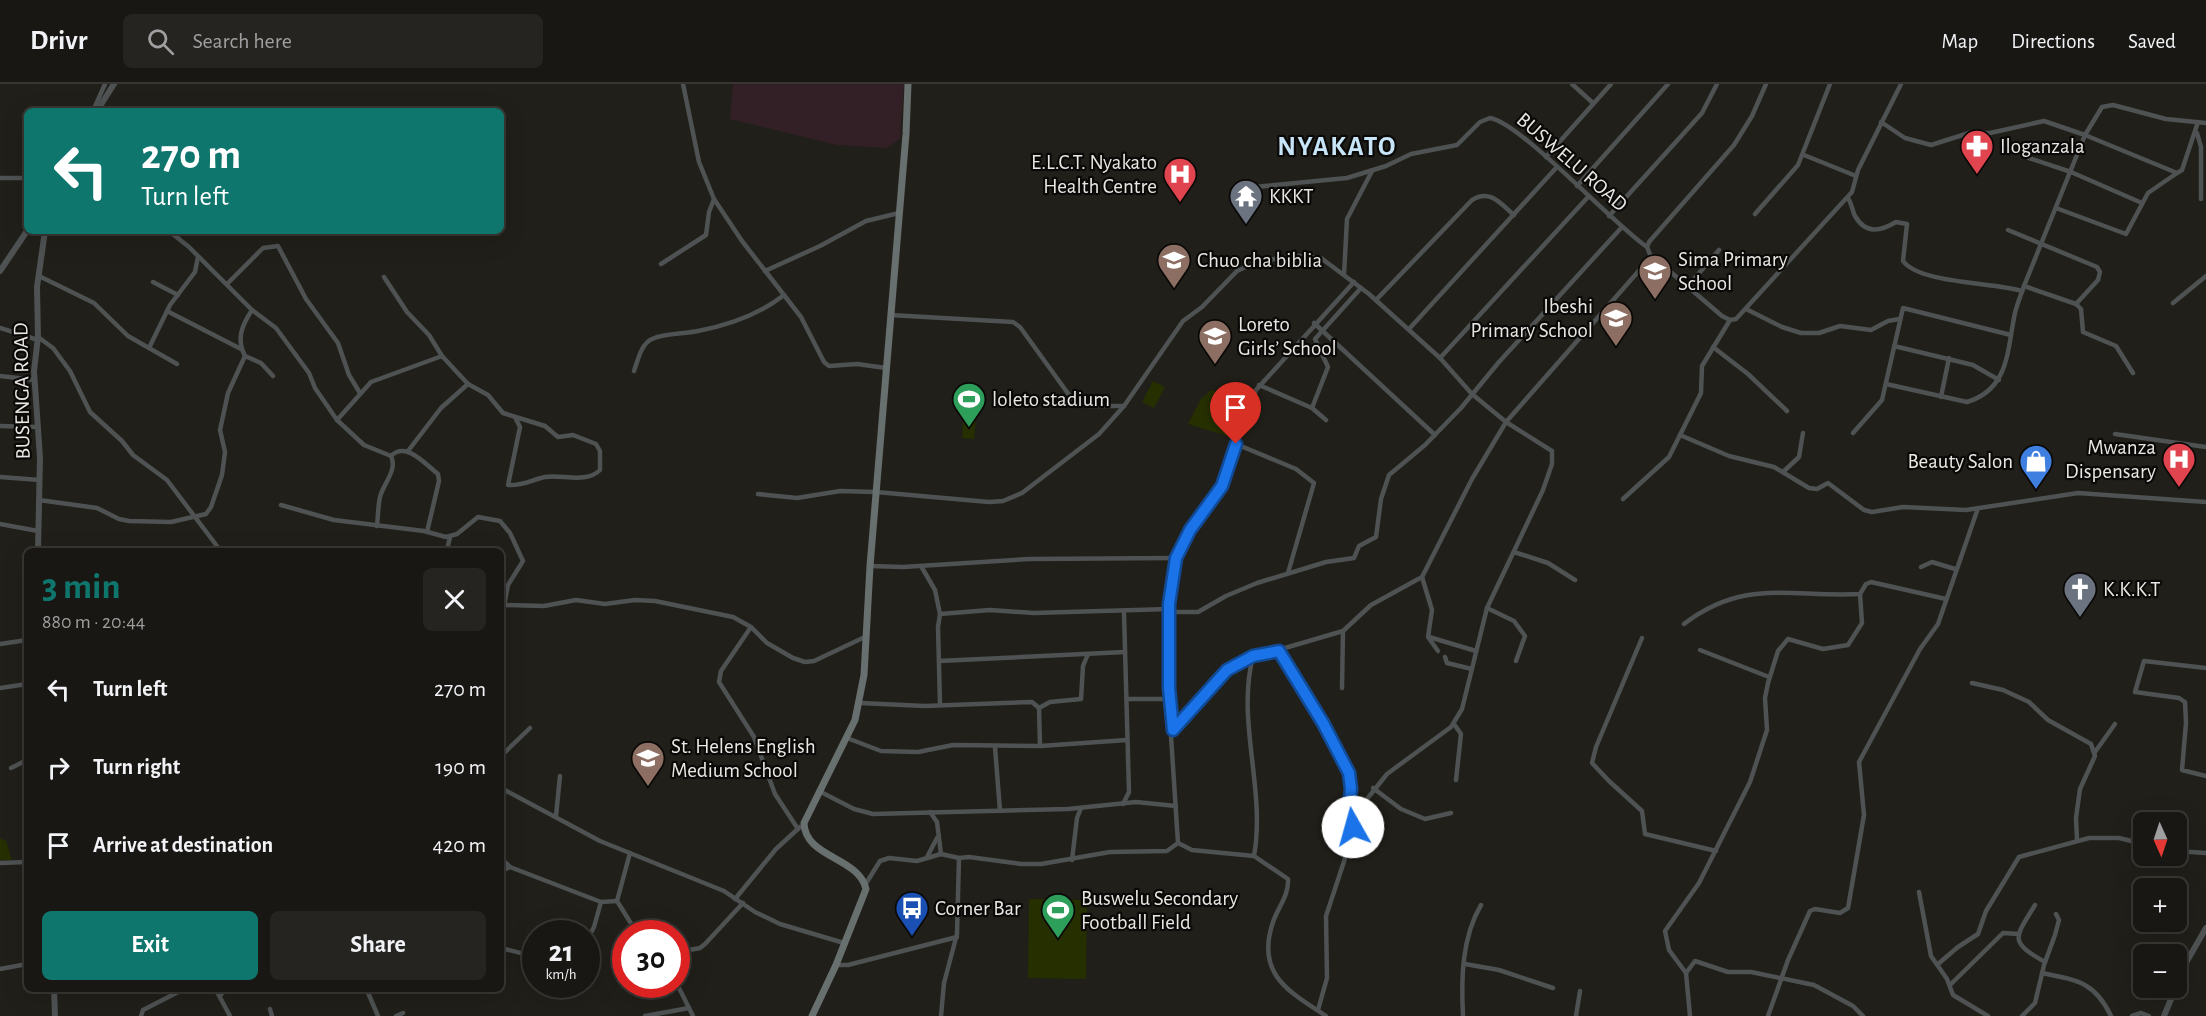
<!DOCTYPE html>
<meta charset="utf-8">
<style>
:root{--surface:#191713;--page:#262421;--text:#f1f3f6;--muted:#9f9fa0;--line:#373633;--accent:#0f766e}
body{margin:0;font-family:"Alegreya Sans",sans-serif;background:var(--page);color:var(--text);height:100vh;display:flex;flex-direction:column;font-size:22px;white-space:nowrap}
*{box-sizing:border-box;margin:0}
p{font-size:20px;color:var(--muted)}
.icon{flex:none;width:33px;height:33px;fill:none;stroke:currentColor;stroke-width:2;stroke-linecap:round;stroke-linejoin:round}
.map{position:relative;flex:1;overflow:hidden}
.side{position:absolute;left:24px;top:464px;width:480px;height:444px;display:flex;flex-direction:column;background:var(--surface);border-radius:9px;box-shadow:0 6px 24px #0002,0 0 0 2px var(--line)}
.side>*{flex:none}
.guide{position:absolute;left:24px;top:24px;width:480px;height:126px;border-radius:9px;box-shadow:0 6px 24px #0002,0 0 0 2px var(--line);background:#0f766e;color:#fff;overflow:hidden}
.needle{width:39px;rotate:177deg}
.buttons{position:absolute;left:2133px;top:728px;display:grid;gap:12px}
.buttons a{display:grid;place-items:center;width:54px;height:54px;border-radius:9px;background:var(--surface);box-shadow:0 6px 24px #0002,0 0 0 2px var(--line);font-size:30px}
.speed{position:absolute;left:522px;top:836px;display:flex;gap:12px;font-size:30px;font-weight:700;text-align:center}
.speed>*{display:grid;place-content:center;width:78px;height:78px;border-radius:50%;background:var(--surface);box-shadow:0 6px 24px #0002,0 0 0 2px var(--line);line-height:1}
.speed small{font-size:15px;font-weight:400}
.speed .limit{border:9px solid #d22;background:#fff;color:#111}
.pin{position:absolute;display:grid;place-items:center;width:51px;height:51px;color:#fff;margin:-62px -26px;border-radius:50% 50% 50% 0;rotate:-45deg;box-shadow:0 0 6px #0007}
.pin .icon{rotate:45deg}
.me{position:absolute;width:66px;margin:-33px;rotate:353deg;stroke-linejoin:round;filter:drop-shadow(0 0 4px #0008)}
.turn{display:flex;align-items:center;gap:21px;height:126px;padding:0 18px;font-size:27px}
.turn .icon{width:78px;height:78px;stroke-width:2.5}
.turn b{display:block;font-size:42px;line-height:51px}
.round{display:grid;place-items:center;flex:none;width:63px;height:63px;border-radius:9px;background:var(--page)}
.head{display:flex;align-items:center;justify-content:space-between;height:102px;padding:0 18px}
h1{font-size:36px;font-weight:700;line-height:45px;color:var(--accent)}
.cta{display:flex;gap:12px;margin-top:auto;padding:12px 18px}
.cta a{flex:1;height:69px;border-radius:9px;background:var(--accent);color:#fff;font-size:24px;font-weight:700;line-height:69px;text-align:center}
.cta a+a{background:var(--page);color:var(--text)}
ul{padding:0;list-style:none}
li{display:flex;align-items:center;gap:18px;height:78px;padding:0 18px}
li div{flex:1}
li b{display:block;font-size:22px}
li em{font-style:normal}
header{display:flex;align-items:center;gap:36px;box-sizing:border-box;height:84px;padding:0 30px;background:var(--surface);border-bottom:2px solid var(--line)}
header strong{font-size:28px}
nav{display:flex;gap:33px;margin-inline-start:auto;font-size:21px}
.search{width:420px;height:54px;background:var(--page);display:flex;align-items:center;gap:15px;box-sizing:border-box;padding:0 21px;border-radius:9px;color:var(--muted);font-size:22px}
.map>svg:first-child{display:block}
.industrial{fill:#322026}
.green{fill:#262f00}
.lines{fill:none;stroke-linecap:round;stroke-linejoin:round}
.minor{stroke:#4e5252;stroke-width:4.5}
.tertiary{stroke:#4e5252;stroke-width:6}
.secondary{stroke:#686f6f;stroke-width:7}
.route-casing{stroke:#114b97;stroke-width:15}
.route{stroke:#1a73e8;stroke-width:10}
.labels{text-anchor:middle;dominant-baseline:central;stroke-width:4.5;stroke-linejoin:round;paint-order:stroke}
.poi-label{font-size:21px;fill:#e9e7e3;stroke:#0a0907;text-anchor:start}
.street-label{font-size:21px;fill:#e9e7e3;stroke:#0a0907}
.district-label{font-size:27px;font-weight:bold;letter-spacing:1.5px;fill:#c8e5f8;stroke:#0a0907}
</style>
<header>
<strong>Drivr</strong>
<div class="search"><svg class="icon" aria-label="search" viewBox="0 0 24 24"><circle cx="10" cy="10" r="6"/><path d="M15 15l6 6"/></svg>Search here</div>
<nav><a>Map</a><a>Directions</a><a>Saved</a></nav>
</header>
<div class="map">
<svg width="2206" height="932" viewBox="0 0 2206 932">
<rect width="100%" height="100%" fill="#211f19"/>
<polygon class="industrial" points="733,0 904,0 900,55 887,64 837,61 730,35"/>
<g class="green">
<polygon points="1153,297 1165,303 1154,324 1142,318"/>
<polygon points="1211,306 1247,318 1234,354 1188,340 1201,315"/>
<polygon points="963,332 976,333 974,355 962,354"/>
<polygon points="0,754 6,757 12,776 0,776"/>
<polygon points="1029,815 1087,816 1086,895 1028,894"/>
</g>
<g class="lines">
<g class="minor">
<polyline points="683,0 699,78 714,115 742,157 801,233 824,278 829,282 857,280 886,284"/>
<polyline points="1572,0 1593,19"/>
<polyline points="93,27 105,0"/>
<polyline points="1881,38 1905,54 1931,61 1969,49 1990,49 2044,37 2085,51 2177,89 2182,86 2198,38"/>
<polyline points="2197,49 2201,63 2201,115"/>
<polyline points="1804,71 1856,92"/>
<polyline points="1546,73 1611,0"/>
<polyline points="2029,74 2071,88 2142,119"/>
<polyline points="0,94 27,94"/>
<polyline points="1577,102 1668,0"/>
<path d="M1235,105L1347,94L1386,82L1411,70L1457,61L1480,38L1490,34C1521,39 1612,139 1647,163"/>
<path d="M1848,114C1852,120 1852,126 1855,132C1866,151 1881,147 1896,138L1907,140L1903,177C1920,200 1995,198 2022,207"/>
<polyline points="2056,124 2126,150 2148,109 2177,89"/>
<polyline points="1755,130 1798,81 1830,0"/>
<polyline points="1609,132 1702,29 1717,0"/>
<polyline points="2008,146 2097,183 2100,188 2098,196 2076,220"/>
<path d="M169,147L189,163L252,226L276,244L309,289L315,304L337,336L364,361L391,372C398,386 383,400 380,413C378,422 378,433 377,442"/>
<polyline points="1652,172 1722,232 1730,236 1736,235 1852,108 1858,86 1901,0"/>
<polyline points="661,180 706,151 709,128 714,115"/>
<polyline points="765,187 820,162 866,137 899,129"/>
<polyline points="1344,191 1347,135 1372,87"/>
<polyline points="39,192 94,219 128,252 177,280"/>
<path d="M384,193L407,228L429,251L442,272L468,300L488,311L503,329L545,342L558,353L573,351L596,360L600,367V386C586,400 562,390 545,393C531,396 523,402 508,401L520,343L515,333"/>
<polyline points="153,198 178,211"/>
<polyline points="227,200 263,164 278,162 306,215 338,259 349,291 360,309"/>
<polyline points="1688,202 1719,166"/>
<polyline points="2024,202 2076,220 2081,225 2083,248 2116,262 2133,289"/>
<path d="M1376,216L1472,116C1490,105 1500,119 1514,131"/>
<polyline points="2173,219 2206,192"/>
<polyline points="1746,225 1782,243 1801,249 1819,249 1840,242 1871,246 1888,237 1899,235"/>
<polyline points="167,227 241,265"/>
<polyline points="890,231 1013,238 1020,243 1072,315 1089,322 1124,322"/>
<polyline points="1314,239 1435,351"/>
<polyline points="0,244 38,256"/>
<polyline points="1409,245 1556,84"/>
<polyline points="38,253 53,264 70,287 90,328 122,357 133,371 167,396 220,466"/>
<polyline points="1894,262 1973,281 1999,296"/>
<polyline points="1713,263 1748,290 1787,327"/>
<polyline points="149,264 170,221 195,188 198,173"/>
<polyline points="245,272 261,279 273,292"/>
<polyline points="1440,274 1588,113"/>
<path d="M634,287C638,276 641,260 652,255C665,249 684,250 698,247C729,241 760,230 784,211"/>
<polyline points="0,292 35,296"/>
<path d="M1886,300L1967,318C2010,305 2007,265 2015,229C2017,220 2021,211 2024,202L2085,51L2102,23L2113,21L2166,35L2206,39"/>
<polyline points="1259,301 1312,324 1326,336"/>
<polyline points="1941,313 1949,274"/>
<polyline points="1312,324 1328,283 1315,255 1361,204"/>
<polyline points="337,336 371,298 442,272"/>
<polyline points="0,342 38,343"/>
<polyline points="1853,349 1882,316 1903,224 2011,251"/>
<polyline points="2115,350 2206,363"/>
<polyline points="1680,351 1729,372 1774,383 1809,404 1817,405 1828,399 1864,426 1872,428 1903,423 1966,426 2078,409 2206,418"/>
<polyline points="1236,360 1296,385 1314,399 1288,489"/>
<polyline points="408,367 441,324 468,300"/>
<path d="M391,372C406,357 425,380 438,390L439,397L427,448"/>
<polyline points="1783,388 1799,373 1803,349"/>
<polyline points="0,393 40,396"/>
<polyline points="758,410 797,414 840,407 876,408 989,418 1003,417 1022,409 1099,350 1124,322 1183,237 1202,223 1237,187 1259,177 1299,172 1321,174 1369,210 1440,274 1472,310 1506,338 1552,367 1552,380 1543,406 1487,524 1462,625 1451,643 1387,690 1363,720 1326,832 1327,894 1318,926"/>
<polyline points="1623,415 1669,373 1701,309 1702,282 1730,236"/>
<path d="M39,416L97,424L119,435L129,437L171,438L206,430L211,423L222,391L225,368L220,346L228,309L245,272C236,255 242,241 252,226"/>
<polyline points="281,421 334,436 424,447 446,453 457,450 478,433 500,437 510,449 523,477 508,501 501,538"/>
<polyline points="0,440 38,447"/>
<polyline points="447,466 450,453"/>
<polyline points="1514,468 1548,479 1575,496"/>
<polyline points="870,482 903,483 1029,475 1176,474"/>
<polyline points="921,482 935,506 940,530 938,543 940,620"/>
<polyline points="1921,483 1932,478 1955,485"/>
<polyline points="1422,493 1432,526 1428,553 1438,567"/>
<polyline points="505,521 544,522 576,516 605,520 635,516 655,517 733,533 751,543 767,559 793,574 805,578 814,577 867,552"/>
<polyline points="1487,524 1514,537 1525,552 1516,577"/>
<polyline points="1169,528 1198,528 1226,512 1257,499 1326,478 1354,474 1359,462 1376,453 1381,415 1389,391 1425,361 1461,324 1499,278 1622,143"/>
<polyline points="940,530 990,526 1034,529 1169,525"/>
<path d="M1684,540C1745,493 1793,514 1860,510L1866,500L1871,498L1946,515"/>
<polyline points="751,543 721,587 719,598 754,653 775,710 798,745"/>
<polyline points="1429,553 1476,567"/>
<polyline points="1642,554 1596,663 1592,679 1609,697 1642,727 1645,750 1716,767"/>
<polyline points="0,560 27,556"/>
<polyline points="1700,566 1769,593"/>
<polyline points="1279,567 1323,639 1349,689 1351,705 1348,733 1353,743"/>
<polyline points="1445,573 1447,579 1472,585"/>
<polyline points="939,577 1125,568"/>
<polyline points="2206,584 2144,577 2135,608 2179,614 2185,618 2186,639 2182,686 2206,692"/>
<polyline points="1972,599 2003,606 2029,618 2048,636 2091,660 2095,672 2080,705 2076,734 2077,756"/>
<polyline points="0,604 27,600"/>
<polyline points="1342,604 1343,547"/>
<polyline points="1127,615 1169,615"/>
<polyline points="860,619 925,622 1032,618 1039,624 1040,662"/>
<polyline points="1039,624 1050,618 1081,615 1083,582 1088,570"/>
<polyline points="1454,640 1461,650 1456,696"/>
<polyline points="1173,646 1169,605 1169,520 1176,474 1190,446 1222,402 1256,306 1354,198"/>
<polyline points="847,654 881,667 918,668 953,661 1040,662 1127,656"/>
<polyline points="995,663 1000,727"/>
<polyline points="2095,668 2115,640"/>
<polyline points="501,672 530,644"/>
<polyline points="11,684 27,676"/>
<polyline points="501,704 600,757 724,807 755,828 780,840 844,859"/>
<polyline points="1373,704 1401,725 1425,735 1451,729"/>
<polyline points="819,707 854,725 873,730 1068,725 1136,718 1176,722"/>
<polyline points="1123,720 1129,708 1124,529"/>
<polyline points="501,722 505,707"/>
<polyline points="930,728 937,738 941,770 959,774"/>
<polyline points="556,732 560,692"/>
<path d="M1178,759L1192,766L1254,772C1266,705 1236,638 1253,572"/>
<polyline points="2176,767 2206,769"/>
<polyline points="630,769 617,817 637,849"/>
<path d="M1254,772L1288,795C1289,812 1278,823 1273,838C1255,891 1290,908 1326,932"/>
<polyline points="927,773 937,754"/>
<polyline points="501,774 510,783 601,818 594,843 586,858"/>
<polyline points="1072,776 1077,734 1081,724"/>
<polyline points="0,779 27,778"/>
<polyline points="501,787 510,783"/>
<polyline points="865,801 880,777 889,774 917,777 941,770"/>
<polyline points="1919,808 1931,872 1947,895 1953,911 1988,932"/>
<polyline points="735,815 776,765 800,743"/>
<polyline points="601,818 617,817"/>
<path d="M2035,821C2015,854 2008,857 2045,878"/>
<polyline points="501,864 536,873"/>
<polyline points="676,876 684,867 700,864 705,860 743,819"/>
<polyline points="1465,880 1499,886 1553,904"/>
<polyline points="1938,880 1958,863 1978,850 1986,827 2019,773 2089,754 2119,754 2144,760"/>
<polyline points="836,881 848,881 957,853"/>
<polyline points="0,885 27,880"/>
<polyline points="1686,889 1695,877 1728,888 1751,888 1814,901 1853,922 1863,932"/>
<path d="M2042,889C2077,896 2095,898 2111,932"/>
<polyline points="676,898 693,932"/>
<polyline points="1950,901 2003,849 2019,850"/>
<polyline points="215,904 230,932"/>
<polyline points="366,904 378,932"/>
<polyline points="220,912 226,904"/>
<polyline points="270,925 272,932"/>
<polyline points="141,932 143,926 186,904"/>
<polyline points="396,932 403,929"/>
<polyline points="645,932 689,924"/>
<polyline points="941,932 944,899 957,850 959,774 969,773 1021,780 1041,780 1110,768 1167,767 1178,759 1171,652 1177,641 1201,614 1227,586 1237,578 1343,547 1371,521 1422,493 1472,395 1506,338 1651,173 1647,163 1649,158 1734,61 1752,32 1766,0"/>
<path d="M1463,932C1461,894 1462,853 1481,821"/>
<polyline points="1576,932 1580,907"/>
<polyline points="1690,932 1686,889 1669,866 1665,847 1699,799 1750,698 1767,646 1765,614 1768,599 1778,567 1788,555 1823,565 1848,561 1862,539 1860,510"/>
<polyline points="1768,932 1788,876 1810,827 1815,825 1840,829 1848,824 1864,731 1859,678 1920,565 1938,540 1978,424"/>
<polyline points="2022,932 2035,919 2044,881 2055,851 2059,836 2056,830"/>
<polyline points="2132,932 2141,929 2149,932"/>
</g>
<g class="tertiary">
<polyline points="97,27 114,0"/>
<polyline points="0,187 27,147"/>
<polyline points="38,466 40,374 34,287 38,253 37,203 45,147"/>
<polyline points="54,904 55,932"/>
<polyline points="2164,932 2187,877 2206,844"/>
</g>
<path class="secondary" d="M812,932L836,881L866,805C859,773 805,774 804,739L855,636L864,591L870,482L906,50L908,0"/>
</g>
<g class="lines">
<defs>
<polyline id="route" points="1236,360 1222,402 1190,446 1176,474 1169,520 1169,604 1173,646 1227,586 1253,572 1279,567 1323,639 1349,689 1351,705 1348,734 1353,743"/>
</defs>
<use href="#route" class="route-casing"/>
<use href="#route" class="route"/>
</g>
<defs>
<symbol id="pharmacy-pin" viewBox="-11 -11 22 30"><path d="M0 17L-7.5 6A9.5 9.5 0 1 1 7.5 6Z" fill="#e0444e" stroke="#0a0907"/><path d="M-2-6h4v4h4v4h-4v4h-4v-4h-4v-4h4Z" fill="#fff"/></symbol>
<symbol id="hospital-pin" viewBox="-11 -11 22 30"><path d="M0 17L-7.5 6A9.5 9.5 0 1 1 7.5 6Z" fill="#e0444e" stroke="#0a0907"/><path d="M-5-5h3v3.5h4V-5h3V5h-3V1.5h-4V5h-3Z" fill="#fff"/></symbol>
<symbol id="temple-pin" viewBox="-11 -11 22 30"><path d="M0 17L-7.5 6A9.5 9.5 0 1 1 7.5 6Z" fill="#6b7280" stroke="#0a0907"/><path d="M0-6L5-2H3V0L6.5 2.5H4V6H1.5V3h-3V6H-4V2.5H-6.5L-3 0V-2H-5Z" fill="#fff"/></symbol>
<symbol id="university-pin" viewBox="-11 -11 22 30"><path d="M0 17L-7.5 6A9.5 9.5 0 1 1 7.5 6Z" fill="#8d6e63" stroke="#0a0907"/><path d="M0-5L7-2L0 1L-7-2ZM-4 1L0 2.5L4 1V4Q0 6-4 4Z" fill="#fff"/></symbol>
<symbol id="school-pin" viewBox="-11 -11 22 30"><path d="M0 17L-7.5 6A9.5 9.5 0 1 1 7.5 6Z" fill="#8d6e63" stroke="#0a0907"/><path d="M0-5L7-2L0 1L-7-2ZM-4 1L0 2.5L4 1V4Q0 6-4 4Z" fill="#fff"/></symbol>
<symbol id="stadium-pin" viewBox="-11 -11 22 30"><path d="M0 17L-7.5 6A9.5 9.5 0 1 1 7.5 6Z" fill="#2e9e5b" stroke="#0a0907"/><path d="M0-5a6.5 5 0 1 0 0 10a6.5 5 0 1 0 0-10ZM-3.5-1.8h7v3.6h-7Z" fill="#fff"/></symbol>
<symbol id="shop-pin" viewBox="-11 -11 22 30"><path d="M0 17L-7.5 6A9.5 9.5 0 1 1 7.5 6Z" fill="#3f7fe0" stroke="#0a0907"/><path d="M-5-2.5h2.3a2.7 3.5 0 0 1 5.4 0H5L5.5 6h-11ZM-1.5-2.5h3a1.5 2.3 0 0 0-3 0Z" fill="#fff"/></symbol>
<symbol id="church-pin" viewBox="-11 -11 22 30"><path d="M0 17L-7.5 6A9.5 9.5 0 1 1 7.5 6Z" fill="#6b7280" stroke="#0a0907"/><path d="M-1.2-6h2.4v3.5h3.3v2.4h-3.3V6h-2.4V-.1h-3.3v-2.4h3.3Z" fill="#fff"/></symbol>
<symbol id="bus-pin" viewBox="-11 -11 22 30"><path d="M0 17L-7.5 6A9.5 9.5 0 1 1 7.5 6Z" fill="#1a4fb4" stroke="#0a0907"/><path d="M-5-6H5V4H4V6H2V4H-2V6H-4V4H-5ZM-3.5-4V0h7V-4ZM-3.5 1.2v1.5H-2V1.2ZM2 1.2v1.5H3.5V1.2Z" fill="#fff"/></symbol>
</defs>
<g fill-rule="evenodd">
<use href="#pharmacy-pin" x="1958" y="43" width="38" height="52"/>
<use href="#hospital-pin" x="1161" y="71" width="38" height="52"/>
<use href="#temple-pin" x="1227" y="93" width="38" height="52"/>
<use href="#university-pin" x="1155" y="157" width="38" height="52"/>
<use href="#school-pin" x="1636" y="168" width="38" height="52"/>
<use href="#school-pin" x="1597" y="215" width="38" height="52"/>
<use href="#school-pin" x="1196" y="233" width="38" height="52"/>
<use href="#stadium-pin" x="950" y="296" width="38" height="52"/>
<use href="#hospital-pin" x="2160" y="356" width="38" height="52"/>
<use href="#shop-pin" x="2017" y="358" width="38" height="52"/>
<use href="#church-pin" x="2061" y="486" width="38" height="52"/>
<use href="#school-pin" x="629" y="655" width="38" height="52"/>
<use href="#bus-pin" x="893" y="805" width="38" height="52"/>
<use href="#stadium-pin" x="1039" y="807" width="38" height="52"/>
</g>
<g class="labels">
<g class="poi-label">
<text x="2000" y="62">Iloganzala</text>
<text x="1157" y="78" text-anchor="end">E.L.C.T. Nyakato<tspan x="1157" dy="24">Health Centre</tspan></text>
<text x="1269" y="112">KKKT</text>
<text x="1678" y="175">Sima Primary<tspan x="1678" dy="24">School</tspan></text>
<text x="1197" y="176">Chuo cha biblia</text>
<text x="1593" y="222" text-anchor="end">Ibeshi<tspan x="1593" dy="24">Primary School</tspan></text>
<text x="1238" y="240">Loreto<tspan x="1238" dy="24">Girls’ School</tspan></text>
<text x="992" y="315">loleto stadium</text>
<text x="2156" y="363" text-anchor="end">Mwanza<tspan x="2156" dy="24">Dispensary</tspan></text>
<text x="2013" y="377" text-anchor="end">Beauty Salon</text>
<text x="2103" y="505">K.K.K.T</text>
<text x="671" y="662">St. Helens English<tspan x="671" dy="24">Medium School</tspan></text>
<text x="1081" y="814">Buswelu Secondary<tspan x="1081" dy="24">Football Field</tspan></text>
<text x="935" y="824">Corner Bar</text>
</g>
<g class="street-label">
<text transform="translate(1572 78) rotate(41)">BUSWELU ROAD</text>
<text transform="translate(22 307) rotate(-91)">BUSENGA ROAD</text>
</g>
<g class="district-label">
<text x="1337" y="62">NYAKATO</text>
</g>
</g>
</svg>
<div class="buttons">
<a><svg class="needle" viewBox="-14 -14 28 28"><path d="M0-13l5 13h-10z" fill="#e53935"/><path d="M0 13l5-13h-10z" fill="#9f9fa0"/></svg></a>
<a>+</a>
<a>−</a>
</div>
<div class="speed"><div>21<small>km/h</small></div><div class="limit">30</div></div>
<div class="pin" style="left:1236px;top:360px;background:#d93025"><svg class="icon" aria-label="arrive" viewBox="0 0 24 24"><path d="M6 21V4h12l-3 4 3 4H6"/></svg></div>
<svg class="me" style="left:1353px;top:743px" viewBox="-20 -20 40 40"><circle r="19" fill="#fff"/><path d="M0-13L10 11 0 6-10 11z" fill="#1a73e8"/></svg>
<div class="guide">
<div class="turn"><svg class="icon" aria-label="left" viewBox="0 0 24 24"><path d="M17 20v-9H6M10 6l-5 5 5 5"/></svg><div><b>270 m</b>Turn left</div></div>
</div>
<section class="side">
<div class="head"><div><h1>3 min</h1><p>880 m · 20:44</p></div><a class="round"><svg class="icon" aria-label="close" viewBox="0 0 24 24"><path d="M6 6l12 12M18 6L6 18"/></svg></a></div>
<ul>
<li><svg class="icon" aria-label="left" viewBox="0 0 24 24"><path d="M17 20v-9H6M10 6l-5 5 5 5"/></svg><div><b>Turn left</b></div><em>270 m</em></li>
<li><svg class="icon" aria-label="right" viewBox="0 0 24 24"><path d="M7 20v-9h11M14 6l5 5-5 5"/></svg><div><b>Turn right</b></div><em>190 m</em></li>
<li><svg class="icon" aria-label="arrive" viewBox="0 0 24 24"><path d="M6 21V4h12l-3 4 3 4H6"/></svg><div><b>Arrive at destination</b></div><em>420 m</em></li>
</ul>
<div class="cta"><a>Exit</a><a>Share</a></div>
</section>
</div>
